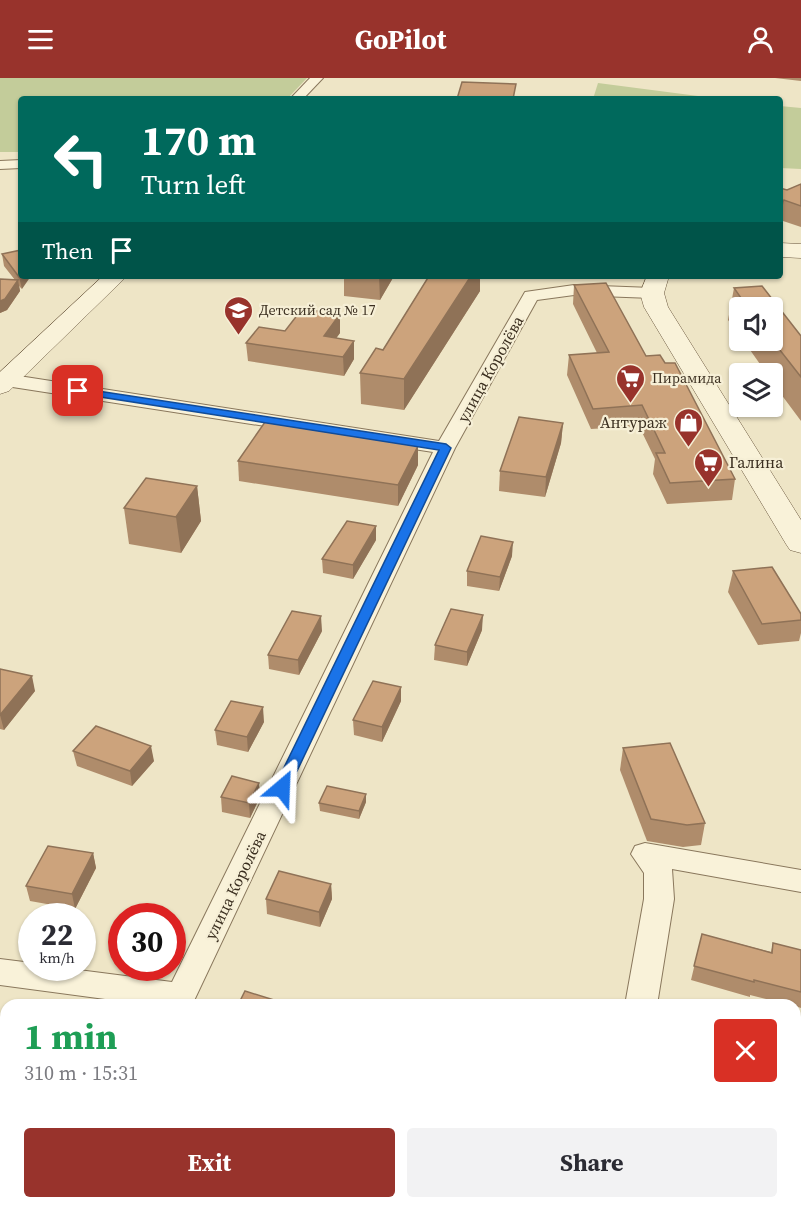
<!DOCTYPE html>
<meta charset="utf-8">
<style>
:root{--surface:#fff;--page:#f2f2f3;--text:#2b2b33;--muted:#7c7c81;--accent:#98332c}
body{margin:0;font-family:"Source Serif 4",serif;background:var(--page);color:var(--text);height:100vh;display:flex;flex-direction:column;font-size:22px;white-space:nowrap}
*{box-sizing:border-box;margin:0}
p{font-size:20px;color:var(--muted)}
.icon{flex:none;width:33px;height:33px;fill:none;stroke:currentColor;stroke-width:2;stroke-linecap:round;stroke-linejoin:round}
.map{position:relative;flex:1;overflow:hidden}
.drawer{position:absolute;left:0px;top:921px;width:801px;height:210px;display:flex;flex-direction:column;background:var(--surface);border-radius:18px 18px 0 0;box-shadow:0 2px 4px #0004}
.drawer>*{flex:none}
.banner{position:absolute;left:18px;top:18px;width:765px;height:183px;border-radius:6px;box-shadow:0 2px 4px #0004;background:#00695c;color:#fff;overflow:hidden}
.buttons{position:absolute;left:729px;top:219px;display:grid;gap:12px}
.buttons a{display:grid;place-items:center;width:54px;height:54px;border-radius:6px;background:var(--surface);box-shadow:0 2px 4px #0004;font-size:30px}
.speed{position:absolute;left:18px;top:825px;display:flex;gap:12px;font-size:30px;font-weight:700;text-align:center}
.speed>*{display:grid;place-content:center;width:78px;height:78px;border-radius:50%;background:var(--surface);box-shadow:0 2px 4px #0004;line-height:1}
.speed small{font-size:15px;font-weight:400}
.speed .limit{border:9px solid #d22;background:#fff;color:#111}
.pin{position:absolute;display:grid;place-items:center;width:51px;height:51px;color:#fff;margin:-26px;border-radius:12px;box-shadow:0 3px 9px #0006}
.me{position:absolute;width:66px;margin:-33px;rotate:26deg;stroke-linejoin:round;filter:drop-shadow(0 0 4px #0008)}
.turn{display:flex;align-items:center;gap:21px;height:126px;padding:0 24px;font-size:27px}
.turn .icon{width:78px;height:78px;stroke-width:2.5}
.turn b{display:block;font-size:42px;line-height:51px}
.then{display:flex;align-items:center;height:57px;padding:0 24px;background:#0003;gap:12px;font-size:22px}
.round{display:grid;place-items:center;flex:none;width:63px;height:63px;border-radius:6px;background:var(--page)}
.summary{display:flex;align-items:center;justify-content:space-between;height:102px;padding:0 24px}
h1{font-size:36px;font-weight:700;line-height:45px;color:#1e9e55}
.action{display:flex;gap:12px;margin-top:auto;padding:12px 24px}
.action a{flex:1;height:69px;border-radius:6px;background:var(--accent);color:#fff;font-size:24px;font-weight:700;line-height:69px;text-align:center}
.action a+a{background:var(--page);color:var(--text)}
header{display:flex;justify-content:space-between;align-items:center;height:78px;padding:0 24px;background:var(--accent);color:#fff;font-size:27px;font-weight:700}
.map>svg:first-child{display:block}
.green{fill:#c3cc9a}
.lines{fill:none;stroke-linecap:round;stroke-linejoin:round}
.street-casing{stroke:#89775c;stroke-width:2}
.secondary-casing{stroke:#6b583f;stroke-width:1}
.street{fill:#f9f2d9;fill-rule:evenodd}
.secondary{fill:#f9f2d9;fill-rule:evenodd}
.wall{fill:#af8c6b}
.shaded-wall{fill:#8f7257}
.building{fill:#cca37c;stroke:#8f7257;stroke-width:1.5}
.route{fill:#1a73e8;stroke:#114b97;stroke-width:1.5}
.labels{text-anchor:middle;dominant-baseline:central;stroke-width:4.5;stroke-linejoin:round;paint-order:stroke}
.far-poi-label{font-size:14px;fill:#3a2e1f;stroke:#f6efd6;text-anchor:start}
.street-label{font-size:16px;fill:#3a2e1f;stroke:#f6efd6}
.poi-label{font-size:16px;fill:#3a2e1f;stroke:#f6efd6;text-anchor:end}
</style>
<header><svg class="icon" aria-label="menu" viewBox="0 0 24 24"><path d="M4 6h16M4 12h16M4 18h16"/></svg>GoPilot<svg class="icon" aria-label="person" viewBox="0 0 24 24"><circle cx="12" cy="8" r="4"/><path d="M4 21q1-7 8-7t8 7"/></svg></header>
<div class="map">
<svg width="801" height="1131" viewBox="0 0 801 1131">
<rect width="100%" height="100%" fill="#eee5c6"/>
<g class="green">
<polygon points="0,0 307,0 287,21 21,21 21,74 0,74"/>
<polygon points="598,5 721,21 593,21"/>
<polygon points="780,28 801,30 801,91 780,90"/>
</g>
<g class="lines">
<defs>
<g id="street">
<polygon points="310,0 323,0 303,21 290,21"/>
<polygon points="21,82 21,90 0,91 0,83"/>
<polygon points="574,207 652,210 660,215 652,220 574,217 537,222 455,370 192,927 150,927 0,907 0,881 32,885 32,890 63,890 172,904 433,374 6,308 0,306 0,298 6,296 439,363 525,214"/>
<polygon points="645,765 801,792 801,814 672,791 674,821 657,927 625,927 644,821 644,795 631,776 635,768"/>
<polygon points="57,1125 93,1125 90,1131 54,1131"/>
<polygon points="579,1125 615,1125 614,1131 578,1131"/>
</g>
<g id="secondary">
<polygon points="780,165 801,166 801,180 780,179"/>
<polygon points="103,198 127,198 9,313 0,316 0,294"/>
<polygon points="647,198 669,198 664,215 668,229 801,442 801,475 790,472 786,466 644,229 640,215"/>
</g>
</defs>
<use href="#street" class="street-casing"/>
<use href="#secondary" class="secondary-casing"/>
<use href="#street" class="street"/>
<use href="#secondary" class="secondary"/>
</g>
<g class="wall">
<polygon points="775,0 801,0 801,3"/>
<polygon points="801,106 801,149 780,142 780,110 787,112"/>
<polygon points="21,172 22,211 19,208 20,213 7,232 0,235 0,201 15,202 4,188 2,176"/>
<polygon points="344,198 394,198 380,222 344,218"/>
<polygon points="429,198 480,198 480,213 404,332 361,326 360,295 383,272"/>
<polygon points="574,207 646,278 735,401 732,422 667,426 653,396 655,381 639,348 591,351 567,297 569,277 597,275 573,226"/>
<polygon points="762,208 801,258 801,343 772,304 772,296 767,296 743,262 772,262 772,230 740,230 740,258 728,242 734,210"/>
<polygon points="340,236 340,255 336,260 354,281 344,298 248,283 246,265"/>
<polygon points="563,345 561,365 545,419 499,413 500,393"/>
<polygon points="238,383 418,387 398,428 239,403"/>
<polygon points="197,408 201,443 181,475 129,466 124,430"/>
<polygon points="376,462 353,501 323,495 322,481"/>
<polygon points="512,478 499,513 467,508 467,493"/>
<polygon points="733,493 801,536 801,555 799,563 758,567 728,514"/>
<polygon points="482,552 467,588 434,582 435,567"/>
<polygon points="322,553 299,597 269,591 268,577"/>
<polygon points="0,591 35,613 4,652 0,651"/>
<polygon points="401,623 382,664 354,657 353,642"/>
<polygon points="264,644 248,674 217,667 215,652"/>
<polygon points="623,670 705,745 701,767 683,769 647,763 620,692"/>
<polygon points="73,673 154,683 132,708 77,688"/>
<polygon points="366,716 366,724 359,741 320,733 319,725"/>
<polygon points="221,719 260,719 250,740 222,734"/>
<polygon points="93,775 96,790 75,831 30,823 26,808"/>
<polygon points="331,806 332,821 320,849 267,836 266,821"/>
<polygon points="702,856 771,874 773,865 801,872 801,930 795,928 795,927 791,927 750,917 750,919 691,902"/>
<polygon points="667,1125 729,1125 728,1131 667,1131"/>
</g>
<g class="shaded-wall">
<polygon points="784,122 780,142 780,124"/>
<polygon points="21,197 21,198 31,198 22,211 19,199"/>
<polygon points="379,198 394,198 380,222"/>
<polygon points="471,198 480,198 480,213 404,332 404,301"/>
<polygon points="18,202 20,213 7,232 0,235 0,223"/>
<polygon points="340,236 340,255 324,277 324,258"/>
<polygon points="354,263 354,281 344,298 343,279"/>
<polygon points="563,345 561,365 545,419 546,399"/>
<polygon points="418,368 418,387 398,428 398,407"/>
<polygon points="197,408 201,443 181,475 176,439"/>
<polygon points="376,448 376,462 353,501 353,487"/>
<polygon points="513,464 512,478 499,513 500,499"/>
<polygon points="483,537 482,552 467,588 467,574"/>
<polygon points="321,538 322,553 299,597 298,582"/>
<polygon points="32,598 35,613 4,652 0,637"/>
<polygon points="401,609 401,623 382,664 382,649"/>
<polygon points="263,629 264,644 248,674 247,659"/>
<polygon points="151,668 154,683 132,708 130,693"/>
<polygon points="259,705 260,719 250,740 249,725"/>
<polygon points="366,716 366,724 359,741 359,733"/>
<polygon points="93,775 96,790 75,831 72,816"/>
<polygon points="331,806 332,821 320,849 319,834"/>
<polygon points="409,1125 413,1125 411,1131 407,1131"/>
</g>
<g class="building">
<polygon points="462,4 516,6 513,21 457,21"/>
<polygon points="801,106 801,128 784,122 780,124 780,110 787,112"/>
<polygon points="21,172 21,197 19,199 2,176"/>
<polygon points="429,198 471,198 404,301 360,295 376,270 383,272"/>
<polygon points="0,201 18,202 5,221 0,223"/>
<polygon points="606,205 646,278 660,277 665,285 675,285 735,401 670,405 656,375 665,375 642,327 593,331 569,277 609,274 574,207"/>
<polygon points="762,208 801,258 801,299 772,262 772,230 748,230 734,210"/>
<polygon points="302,231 340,236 324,258 354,263 343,279 246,265 259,249 285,253"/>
<polygon points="519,339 563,345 546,399 500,393"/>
<polygon points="265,344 418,368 398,407 238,383"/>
<polygon points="146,400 197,408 176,439 124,430"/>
<polygon points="347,443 376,448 353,487 322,481"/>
<polygon points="481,458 513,464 500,499 467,493"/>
<polygon points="772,489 801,536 801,542 762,546 733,493"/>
<polygon points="451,531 483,537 467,574 435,567"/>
<polygon points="292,533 321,538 298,582 268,577"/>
<polygon points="0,591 32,598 0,637"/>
<polygon points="373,603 401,609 382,649 353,642"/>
<polygon points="231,623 263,629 247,659 215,652"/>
<polygon points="96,648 151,668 130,693 73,673"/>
<polygon points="670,665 705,745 687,747 651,741 623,670"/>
<polygon points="232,698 259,705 249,725 221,719"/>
<polygon points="327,708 366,716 359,733 319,725"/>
<polygon points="48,768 93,775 72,816 26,808"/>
<polygon points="279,793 331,806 319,834 266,821"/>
<polygon points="702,856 772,875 773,865 801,872 801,914 754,902 754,904 694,888"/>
<polygon points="245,913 290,927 238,927"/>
<polygon points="101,1125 131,1125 149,1131 98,1131"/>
<polygon points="347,1125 409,1125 407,1131 345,1131"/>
<polygon points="669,1125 729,1125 728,1130 712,1126 712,1131 668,1131"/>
</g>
<polygon class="route" points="78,310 446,366 451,370 287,714 276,714 274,710 439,372 75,315 75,311"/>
<defs>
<symbol id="school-pin" viewBox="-11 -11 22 30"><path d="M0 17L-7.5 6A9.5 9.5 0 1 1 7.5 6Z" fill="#98332c" stroke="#f6efd6"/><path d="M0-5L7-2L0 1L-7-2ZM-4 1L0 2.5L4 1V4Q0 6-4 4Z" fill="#fff"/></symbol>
<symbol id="supermarket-pin" viewBox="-11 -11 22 30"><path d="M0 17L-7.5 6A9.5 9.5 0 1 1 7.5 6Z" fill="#98332c" stroke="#f6efd6"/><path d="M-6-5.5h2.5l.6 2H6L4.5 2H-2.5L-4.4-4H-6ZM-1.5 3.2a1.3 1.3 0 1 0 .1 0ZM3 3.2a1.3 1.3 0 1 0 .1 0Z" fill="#fff"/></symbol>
<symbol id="shop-pin" viewBox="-11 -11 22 30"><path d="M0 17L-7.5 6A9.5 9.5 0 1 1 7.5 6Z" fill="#98332c" stroke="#f6efd6"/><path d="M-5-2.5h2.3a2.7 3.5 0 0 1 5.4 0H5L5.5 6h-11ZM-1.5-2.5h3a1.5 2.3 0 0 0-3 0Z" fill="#fff"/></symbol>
</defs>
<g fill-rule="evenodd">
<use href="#school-pin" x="222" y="216" width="33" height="45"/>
<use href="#supermarket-pin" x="614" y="284" width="33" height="45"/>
<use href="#shop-pin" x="672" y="328" width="33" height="45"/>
<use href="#supermarket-pin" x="692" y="368" width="33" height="45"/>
</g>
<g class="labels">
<g class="far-poi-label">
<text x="259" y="232">Детский сад № 17</text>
<text x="652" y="300">Пирамида</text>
</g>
<g class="street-label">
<text transform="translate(490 291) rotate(-61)">улица Королёва</text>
<text transform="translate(235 807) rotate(-64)">улица Королёва</text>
</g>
<g class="poi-label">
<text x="667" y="344">Антураж</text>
<text x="729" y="384" text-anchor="start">Галина</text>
</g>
</g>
</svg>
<div class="buttons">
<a><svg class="icon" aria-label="sound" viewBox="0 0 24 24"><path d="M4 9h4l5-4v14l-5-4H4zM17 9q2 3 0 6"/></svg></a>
<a><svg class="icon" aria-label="layers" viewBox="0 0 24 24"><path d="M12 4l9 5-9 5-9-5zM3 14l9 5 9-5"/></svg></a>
</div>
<div class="speed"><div>22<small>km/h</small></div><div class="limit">30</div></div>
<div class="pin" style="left:78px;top:313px;background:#d93025"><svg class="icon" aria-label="arrive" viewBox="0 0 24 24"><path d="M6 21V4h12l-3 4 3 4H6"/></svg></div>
<svg class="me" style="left:282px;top:710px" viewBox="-20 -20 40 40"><path d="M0-17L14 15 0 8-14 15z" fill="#1a73e8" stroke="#fff" stroke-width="4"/></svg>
<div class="banner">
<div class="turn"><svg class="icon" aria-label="left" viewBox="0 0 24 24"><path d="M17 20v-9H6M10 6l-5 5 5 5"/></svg><div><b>170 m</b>Turn left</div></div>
<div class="then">Then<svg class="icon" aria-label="arrive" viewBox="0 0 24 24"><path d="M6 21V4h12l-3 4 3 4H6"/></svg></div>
</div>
<section class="drawer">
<div class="summary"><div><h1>1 min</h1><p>310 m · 15:31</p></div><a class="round" style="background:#d93025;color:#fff"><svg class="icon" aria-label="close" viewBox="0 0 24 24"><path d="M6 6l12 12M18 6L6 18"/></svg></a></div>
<div class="action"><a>Exit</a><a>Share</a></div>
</section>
</div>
